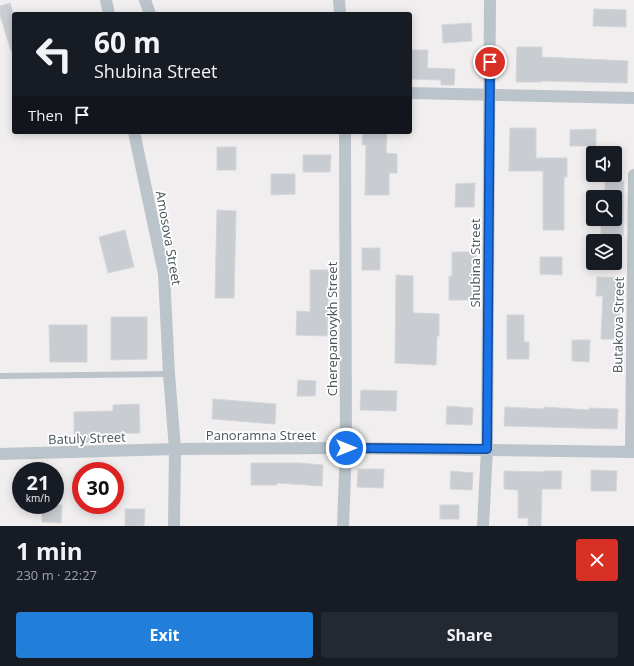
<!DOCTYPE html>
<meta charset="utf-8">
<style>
:root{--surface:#171b24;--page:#242831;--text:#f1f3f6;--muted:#9ea1a6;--accent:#217ed9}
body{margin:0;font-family:"Open Sans",sans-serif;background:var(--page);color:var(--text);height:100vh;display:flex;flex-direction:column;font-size:15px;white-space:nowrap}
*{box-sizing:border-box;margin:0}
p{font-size:13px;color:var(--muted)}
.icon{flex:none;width:22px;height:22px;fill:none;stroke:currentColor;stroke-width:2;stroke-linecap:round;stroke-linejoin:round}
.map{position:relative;height:526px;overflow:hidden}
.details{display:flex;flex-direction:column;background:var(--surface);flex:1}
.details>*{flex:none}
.hud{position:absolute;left:12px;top:12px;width:400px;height:122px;border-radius:4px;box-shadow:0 2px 10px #0003;background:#171b24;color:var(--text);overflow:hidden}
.tools{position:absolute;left:586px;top:146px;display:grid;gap:8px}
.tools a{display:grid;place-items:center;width:36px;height:36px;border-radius:4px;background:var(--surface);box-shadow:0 2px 10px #0003;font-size:20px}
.speed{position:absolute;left:12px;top:462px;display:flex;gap:8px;font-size:20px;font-weight:700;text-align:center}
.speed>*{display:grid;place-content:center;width:52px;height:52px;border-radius:50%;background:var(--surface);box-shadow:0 2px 10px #0003;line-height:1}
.speed small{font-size:10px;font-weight:400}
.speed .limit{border:6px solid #d22;background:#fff;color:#111}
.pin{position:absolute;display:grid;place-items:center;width:34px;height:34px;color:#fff;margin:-17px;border:2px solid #fff;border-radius:50%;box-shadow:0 1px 4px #0007}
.me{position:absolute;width:44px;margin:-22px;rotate:90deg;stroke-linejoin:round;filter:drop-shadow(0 0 3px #0008)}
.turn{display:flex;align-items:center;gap:14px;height:84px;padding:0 16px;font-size:18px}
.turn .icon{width:52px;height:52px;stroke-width:2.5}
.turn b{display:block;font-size:28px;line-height:34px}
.then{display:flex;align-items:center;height:38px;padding:0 16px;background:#0003;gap:8px;font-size:15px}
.round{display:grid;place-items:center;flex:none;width:42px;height:42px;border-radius:4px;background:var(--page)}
.summary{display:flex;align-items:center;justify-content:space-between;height:68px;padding:0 16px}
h1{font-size:24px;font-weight:700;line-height:30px}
.primary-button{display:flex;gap:8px;margin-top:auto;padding:8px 16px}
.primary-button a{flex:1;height:46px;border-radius:4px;background:var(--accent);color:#fff;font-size:16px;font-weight:700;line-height:46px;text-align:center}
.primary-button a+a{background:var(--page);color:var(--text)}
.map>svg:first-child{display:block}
.building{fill:#c9ccd1;stroke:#d3d5da}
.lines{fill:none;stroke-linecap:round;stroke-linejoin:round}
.service{stroke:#bbc4cb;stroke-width:6}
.minor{stroke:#bbc4cb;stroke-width:12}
.route-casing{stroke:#114b97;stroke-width:10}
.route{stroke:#1a73e8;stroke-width:7}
.labels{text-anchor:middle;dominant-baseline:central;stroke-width:3.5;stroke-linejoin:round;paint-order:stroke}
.street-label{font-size:13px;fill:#47535b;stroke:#fff}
</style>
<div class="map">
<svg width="634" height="526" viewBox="0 0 634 526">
<rect width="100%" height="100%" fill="#f1eeef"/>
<g class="building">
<polygon points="10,3 14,16 14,51 11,51 0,15 0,6"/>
<polygon points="594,9 626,10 626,27 593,26"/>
<polygon points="471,23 472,41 443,43 442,25"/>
<polygon points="517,47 542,47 542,57 628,61 627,83 541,81 541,82 516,82"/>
<polygon points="410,50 428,50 427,68 455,69 454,85 441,85 441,80 410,79"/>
<polygon points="510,128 536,128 536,158 567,158 567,177 564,177 564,230 543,230 543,171 509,171"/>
<polygon points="596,129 596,146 570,146 570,130"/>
<polygon points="363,132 387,132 386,153 397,154 397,173 389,173 389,195 365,195 366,145 362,145"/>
<rect x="217" y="147" width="19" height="23"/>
<polygon points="303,155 331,155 330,172 303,172"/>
<polygon points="271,174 295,174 295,194 271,195"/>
<polygon points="605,181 624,181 623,236 601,236 601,219 615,219 615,197 605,197"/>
<polygon points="475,183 474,207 455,207 456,184"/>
<polygon points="217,210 236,211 234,298 215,298"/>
<polygon points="125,230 134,267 108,273 99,237"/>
<rect x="362" y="248" width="18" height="22"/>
<polygon points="452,252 476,252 475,300 449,300 449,276 452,276"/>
<polygon points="540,257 562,257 562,275 540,274"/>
<polygon points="310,270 329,270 327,336 296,335 297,311 310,312"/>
<polygon points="396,275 413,276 413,313 439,314 439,336 437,336 436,365 395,363"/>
<polygon points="597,277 623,278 623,297 620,297 619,339 601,339 603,296 596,296"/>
<polygon points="507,315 524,315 524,342 529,342 529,359 507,359"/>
<polygon points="111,317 147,317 147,359 111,360"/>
<polygon points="49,325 87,325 87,362 50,362"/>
<polygon points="572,340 590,340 589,362 572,361"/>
<polygon points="298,380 316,381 315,396 297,396"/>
<polygon points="361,390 397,391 396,411 360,410"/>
<polygon points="213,399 276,404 275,424 212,419"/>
<polygon points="139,404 140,433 102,434 102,442 74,443 74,412 113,411 113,405"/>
<polygon points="447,406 473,408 472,425 446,424"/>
<polygon points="505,407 544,409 544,407 589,410 589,408 618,409 617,429 504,426"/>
<polygon points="251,463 299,463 323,465 322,486 277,483 277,485 251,485"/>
<polygon points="358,469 384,469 383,488 357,487"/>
<polygon points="591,470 617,471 616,491 591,491"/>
<polygon points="451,471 473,473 472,490 450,489"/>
<polygon points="504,471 544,472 544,471 562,471 561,489 542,489 541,526 528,526 528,518 518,518 518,490 504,489"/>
<polygon points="42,505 62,505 61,523 42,522"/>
<rect x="440" y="505" width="19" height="14"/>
<polygon points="125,509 145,509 144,526 125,526"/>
</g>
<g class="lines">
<polyline class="service" points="0,376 169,374"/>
<g class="minor">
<polyline points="106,0 109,14"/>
<polyline points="145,0 150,14"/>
<polyline points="339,0 340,14"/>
<polyline points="410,93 634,98"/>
<polyline points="134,132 164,274 169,374 175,449 174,526"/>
<polyline points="631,452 634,175"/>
<polyline points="0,454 175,449 346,448 634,452"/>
<polyline points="343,526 346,448 345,132"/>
<polyline points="483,526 487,449 490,0"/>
</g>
</g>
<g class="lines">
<defs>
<polyline id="route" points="346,448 487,449 490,62"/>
</defs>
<use href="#route" class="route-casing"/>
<use href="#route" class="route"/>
</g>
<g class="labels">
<g class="street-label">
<text transform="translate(169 238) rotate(80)">Amosova Street</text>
<text transform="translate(475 263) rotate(-90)">Shubina Street</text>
<text transform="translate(618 325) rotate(-89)">Butakova Street</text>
<text transform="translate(332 329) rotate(-90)">Cherepanovykh Street</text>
<text x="261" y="435">Panoramna Street</text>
<text transform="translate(87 438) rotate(-2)">Batuly Street</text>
</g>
</g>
</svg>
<div class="tools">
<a><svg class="icon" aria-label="sound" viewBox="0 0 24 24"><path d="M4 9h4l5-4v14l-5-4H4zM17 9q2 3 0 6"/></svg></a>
<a><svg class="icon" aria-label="search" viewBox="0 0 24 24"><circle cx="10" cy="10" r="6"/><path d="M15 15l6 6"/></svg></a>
<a><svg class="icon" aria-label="layers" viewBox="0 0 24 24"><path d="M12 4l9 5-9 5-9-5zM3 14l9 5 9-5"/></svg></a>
</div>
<div class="speed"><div>21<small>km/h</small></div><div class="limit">30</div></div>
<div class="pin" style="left:490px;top:62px;background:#d93025"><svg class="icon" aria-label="arrive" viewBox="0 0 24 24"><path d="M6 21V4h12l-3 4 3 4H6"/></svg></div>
<svg class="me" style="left:346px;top:448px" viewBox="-20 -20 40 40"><circle r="17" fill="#1a73e8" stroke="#fff" stroke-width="3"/><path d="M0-11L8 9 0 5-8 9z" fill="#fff"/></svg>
<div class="hud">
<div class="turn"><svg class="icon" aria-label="left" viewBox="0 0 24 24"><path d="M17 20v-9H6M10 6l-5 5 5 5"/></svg><div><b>60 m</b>Shubina Street</div></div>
<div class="then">Then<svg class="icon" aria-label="arrive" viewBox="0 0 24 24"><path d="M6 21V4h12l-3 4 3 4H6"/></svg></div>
</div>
</div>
<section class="details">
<div class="summary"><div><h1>1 min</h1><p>230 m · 22:27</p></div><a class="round" style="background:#d93025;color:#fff"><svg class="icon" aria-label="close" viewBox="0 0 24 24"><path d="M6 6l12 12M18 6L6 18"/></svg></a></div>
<div class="primary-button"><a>Exit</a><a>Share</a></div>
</section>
